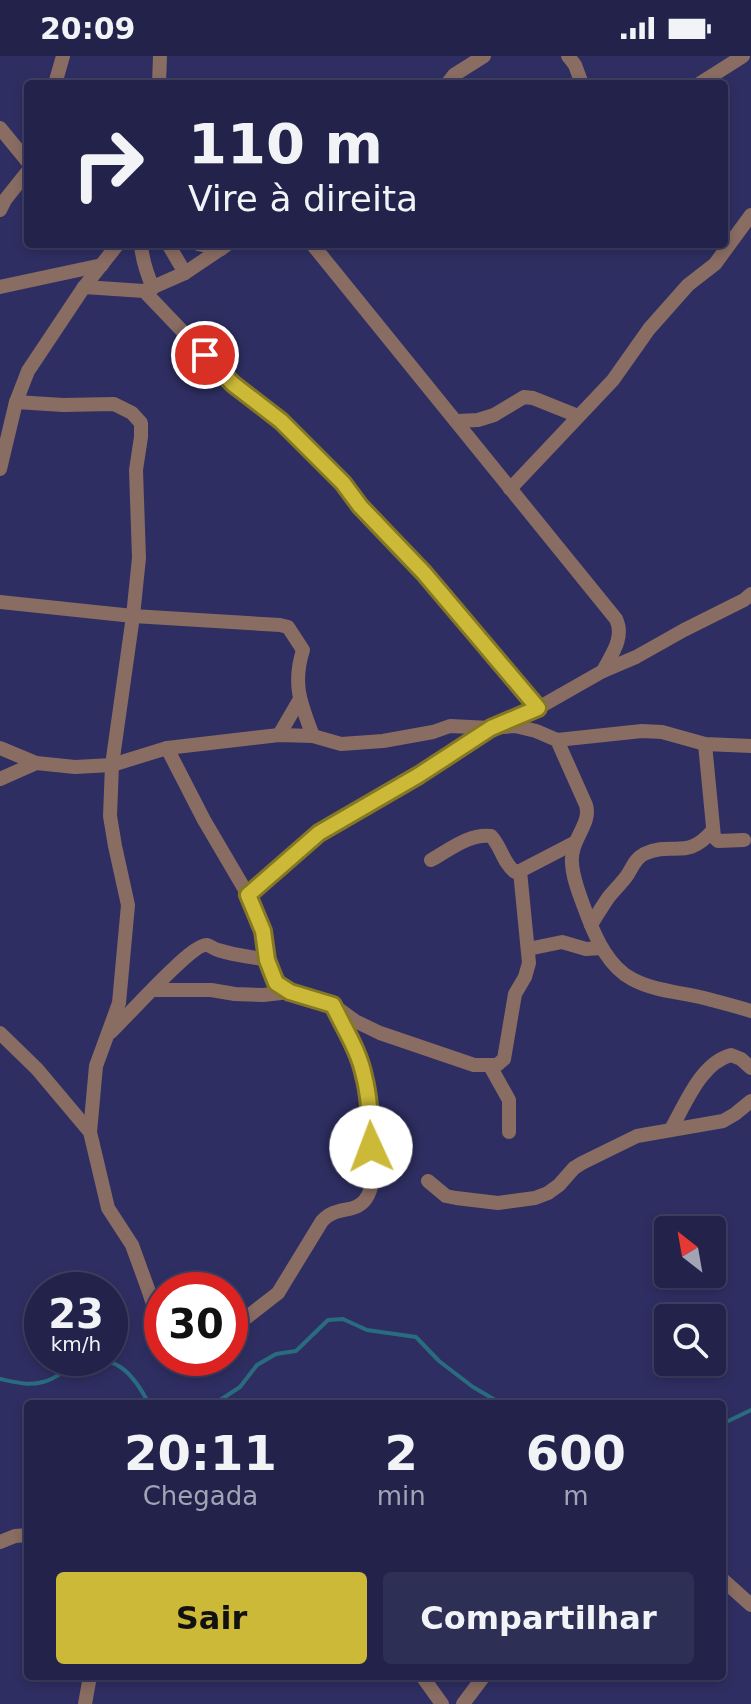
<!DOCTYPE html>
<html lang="pt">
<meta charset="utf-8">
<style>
:root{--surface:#22224a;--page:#2e2f54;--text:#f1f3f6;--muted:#a2a4b5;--line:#3f3f62;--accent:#ccb938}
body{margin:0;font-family:"DejaVu Sans",sans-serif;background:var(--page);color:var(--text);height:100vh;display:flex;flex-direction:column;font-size:30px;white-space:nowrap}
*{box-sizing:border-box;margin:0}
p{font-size:26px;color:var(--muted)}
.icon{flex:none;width:44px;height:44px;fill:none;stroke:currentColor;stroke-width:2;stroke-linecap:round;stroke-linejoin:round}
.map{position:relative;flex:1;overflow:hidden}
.side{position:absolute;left:24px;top:1344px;width:702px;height:280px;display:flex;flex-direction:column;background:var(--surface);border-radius:8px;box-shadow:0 4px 12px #0003,0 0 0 2px var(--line)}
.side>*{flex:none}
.guide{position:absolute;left:24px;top:24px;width:704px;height:168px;border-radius:8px;box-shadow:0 4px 12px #0003,0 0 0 2px var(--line);background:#22224a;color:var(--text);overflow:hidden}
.needle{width:52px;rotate:329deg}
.buttons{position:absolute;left:654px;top:1160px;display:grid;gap:16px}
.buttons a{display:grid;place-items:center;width:72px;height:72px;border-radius:8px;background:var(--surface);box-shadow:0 4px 12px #0003,0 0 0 2px var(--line);font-size:40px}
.speed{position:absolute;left:24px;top:1216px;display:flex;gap:16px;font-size:40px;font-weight:700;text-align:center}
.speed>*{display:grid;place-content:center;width:104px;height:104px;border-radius:50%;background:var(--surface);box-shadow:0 4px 12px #0003,0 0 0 2px var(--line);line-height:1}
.speed small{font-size:20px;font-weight:400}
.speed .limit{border:12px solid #d22;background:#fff;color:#111}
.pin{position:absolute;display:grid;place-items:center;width:68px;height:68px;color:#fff;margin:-34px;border:4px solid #fff;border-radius:50%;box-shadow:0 2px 8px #0007}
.me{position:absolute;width:88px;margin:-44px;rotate:358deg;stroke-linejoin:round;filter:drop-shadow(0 0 6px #0008)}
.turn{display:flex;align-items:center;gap:28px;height:168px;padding:0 32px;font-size:36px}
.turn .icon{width:104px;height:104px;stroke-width:2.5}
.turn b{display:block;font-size:56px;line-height:68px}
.eta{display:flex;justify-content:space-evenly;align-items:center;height:136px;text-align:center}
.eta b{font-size:48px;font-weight:800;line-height:56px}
.primary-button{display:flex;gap:16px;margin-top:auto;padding:16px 32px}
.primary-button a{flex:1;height:92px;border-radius:8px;background:var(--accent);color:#111;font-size:32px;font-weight:800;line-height:92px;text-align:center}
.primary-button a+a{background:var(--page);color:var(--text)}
.status{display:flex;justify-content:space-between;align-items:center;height:56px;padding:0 40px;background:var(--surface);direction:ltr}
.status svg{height:22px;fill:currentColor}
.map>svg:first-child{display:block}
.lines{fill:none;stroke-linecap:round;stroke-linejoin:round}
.stream{stroke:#296c7f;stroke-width:4}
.street{stroke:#896c62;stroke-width:14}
.route-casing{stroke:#857824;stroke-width:20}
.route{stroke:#ccb938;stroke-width:14}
</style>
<div class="status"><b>20:09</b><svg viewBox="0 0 49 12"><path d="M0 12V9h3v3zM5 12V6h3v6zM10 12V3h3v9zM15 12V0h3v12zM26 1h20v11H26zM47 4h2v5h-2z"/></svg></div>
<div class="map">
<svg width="751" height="1648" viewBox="0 0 751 1648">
<rect width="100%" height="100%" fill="#2e2e62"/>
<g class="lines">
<g class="stream">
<path d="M0,1323C15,1326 28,1330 43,1326C56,1323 64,1314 76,1309C114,1294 133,1317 149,1348"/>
<polyline points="214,1348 240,1331 257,1309 276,1298 296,1295 328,1264 343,1263 367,1274 416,1281 439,1305 473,1331 502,1348"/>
<polyline points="722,1368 751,1354"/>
</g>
<g class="street">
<polyline points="568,0 575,9 582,28"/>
<polyline points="55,28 63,0"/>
<polyline points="159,28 160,0"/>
<polyline points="447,28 454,19 484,0"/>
<polyline points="699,28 743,0"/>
<polyline points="0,72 28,106"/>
<polyline points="0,154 5,144 28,115"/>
<path d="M141,188C142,204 147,218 153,232"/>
<polyline points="168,188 185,217"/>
<polyline points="198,188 221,193"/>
<path d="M312,188L616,563C625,582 611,599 603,615"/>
<polyline points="0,231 102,209"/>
<polyline points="84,231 144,235 233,328 281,365 343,427 360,450 424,517 538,652"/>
<polyline points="144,235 185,217 228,188"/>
<polyline points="16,346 63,349 114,348 132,357 141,367 141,381 136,414 139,502 133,560 112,709 110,760 115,790 128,849 119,947 96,1010 90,1076"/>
<polyline points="458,365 478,364 494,359 524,341 533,342 578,360"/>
<polyline points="0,413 16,346 28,315 84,231 118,188"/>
<polyline points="510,433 613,324 649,273 688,229 715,208 751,159"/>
<path d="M0,546L133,560L280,569L288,571L303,594C292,629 301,648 313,680"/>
<polyline points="279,679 300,643"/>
<polyline points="557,684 642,675 662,676 705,688 751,690"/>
<polyline points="705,688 714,781 718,785 744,784"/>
<path d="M0,692L36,707L75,711L112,709L167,692L279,679L313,680L341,688L383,685L433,676L450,670L491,672L515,670L536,675L557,684L586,749C592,768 570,783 572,807C573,825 581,842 587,859C596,883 609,911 632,923C654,935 680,936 704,942C719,946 735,950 751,955"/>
<polyline points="167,692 204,764 248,839 263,875 267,904 276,927 290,936 333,949 355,965 380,977 474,1009 497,1009 504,1003 515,938 525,921 529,907 520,815"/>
<polyline points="0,723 36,707"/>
<path d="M431,804C449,794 470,777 491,780C501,790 503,807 515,816L520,815L574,787"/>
<polyline points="248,839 319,777 419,719 491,672 538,652 603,615 636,601 684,574 744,544 751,538"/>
<path d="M591,869C596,860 602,851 608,842C614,834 623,826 628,818C633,810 635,803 644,798C673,784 686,806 713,774"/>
<polyline points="528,893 562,886 586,893 602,892"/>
<polyline points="153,934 211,934 235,938 263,939 290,936"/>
<path d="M111,976C126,962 192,887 207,889C211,890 214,893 218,894C234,899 251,901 267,904"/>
<polyline points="0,977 37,1013 90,1076 108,1152 132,1189 148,1233 156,1257 153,1280 162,1281"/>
<polyline points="490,1010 509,1044 509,1076"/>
<path d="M671,1073C686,1047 701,1007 731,999L741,1003L751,1012"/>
<polyline points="428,1125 446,1140 456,1142 498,1147 535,1142 548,1137 559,1129 574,1112 582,1107 637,1080 723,1065 735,1058 751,1045"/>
<path d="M230,1271L242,1265L278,1237L322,1165C337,1149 354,1158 365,1144C370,1138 372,1129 373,1121C375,1111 372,1101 371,1091C368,1066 371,1041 364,1017C357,994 344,971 333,950"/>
<polyline points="0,1486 15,1480 28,1479"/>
<polyline points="722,1523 751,1549"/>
<polyline points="422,1620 442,1648"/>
<polyline points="85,1648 90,1620"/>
<polyline points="463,1648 484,1620"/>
</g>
</g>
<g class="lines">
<defs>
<path id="route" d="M205,299L233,328L281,365L343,427L360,450L424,517L538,652L491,672L419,719L319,777L248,839L263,875L267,904L276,927L290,936L333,949C344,972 359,995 364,1020C370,1043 370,1067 371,1091"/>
</defs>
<use href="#route" class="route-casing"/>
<use href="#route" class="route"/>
</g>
</svg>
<div class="buttons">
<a><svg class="needle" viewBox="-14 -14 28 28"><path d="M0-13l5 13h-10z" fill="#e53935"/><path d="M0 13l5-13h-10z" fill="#a2a4b5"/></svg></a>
<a><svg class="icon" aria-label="search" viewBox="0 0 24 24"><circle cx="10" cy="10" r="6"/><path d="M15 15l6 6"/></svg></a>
</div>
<div class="speed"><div>23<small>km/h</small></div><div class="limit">30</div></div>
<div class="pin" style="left:205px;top:299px;background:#d93025"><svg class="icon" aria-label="arrive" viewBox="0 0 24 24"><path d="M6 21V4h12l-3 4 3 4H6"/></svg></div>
<svg class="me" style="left:371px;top:1091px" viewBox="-20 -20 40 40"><circle r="19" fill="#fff"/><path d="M0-13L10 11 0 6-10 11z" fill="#ccb938"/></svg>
<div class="guide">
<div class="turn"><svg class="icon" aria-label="right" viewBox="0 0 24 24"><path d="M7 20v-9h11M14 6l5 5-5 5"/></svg><div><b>110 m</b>Vire à direita</div></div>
</div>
<section class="side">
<div class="eta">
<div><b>20:11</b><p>Chegada</p></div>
<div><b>2</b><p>min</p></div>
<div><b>600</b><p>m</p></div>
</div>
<div class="primary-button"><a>Sair</a><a>Compartilhar</a></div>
</section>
</div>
